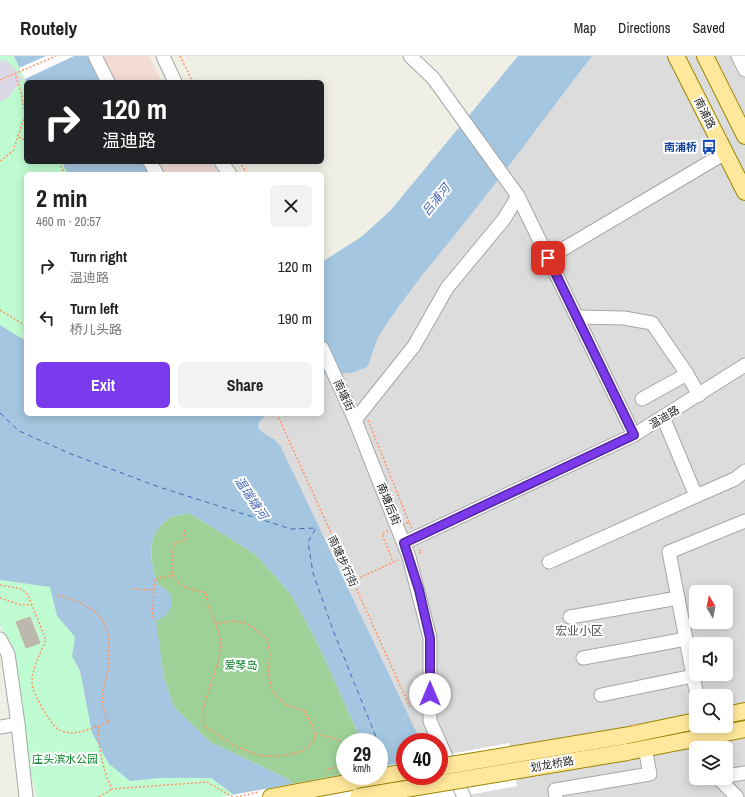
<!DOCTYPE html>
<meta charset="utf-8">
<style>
:root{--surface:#fff;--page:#f2f2f2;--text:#202124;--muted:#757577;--line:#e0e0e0;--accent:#7c3aed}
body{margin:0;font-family:"Archivo Narrow","Noto Sans SC",sans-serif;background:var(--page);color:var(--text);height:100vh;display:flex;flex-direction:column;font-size:15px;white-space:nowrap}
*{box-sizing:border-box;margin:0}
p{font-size:13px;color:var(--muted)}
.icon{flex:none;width:22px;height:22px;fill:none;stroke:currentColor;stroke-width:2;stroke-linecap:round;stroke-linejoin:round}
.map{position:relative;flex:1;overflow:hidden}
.side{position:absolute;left:24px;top:116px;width:300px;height:244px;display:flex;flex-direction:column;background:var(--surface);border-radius:6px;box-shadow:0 2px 10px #0003}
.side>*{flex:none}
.banner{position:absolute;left:24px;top:24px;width:300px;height:84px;border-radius:6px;box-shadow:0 2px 10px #0003;background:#202124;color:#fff;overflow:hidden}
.needle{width:26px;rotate:350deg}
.buttons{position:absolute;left:689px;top:529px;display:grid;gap:8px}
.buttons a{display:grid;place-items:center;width:44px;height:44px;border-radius:6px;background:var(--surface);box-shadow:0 2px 10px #0003;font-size:20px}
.speed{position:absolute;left:336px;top:677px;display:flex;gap:8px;font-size:20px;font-weight:700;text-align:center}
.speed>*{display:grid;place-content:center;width:52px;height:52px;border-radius:50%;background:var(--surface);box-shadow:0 2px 10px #0003;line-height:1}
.speed small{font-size:10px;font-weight:400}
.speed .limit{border:6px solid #d22;background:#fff;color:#111}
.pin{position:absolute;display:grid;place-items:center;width:34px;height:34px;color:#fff;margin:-17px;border-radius:8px;box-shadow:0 2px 6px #0006}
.me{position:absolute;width:44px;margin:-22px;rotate:0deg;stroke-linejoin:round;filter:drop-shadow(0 0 3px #0008)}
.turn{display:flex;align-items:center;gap:14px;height:84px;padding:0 12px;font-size:18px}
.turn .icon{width:52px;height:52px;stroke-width:2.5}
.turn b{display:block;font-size:28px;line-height:34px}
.round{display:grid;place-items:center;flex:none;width:42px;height:42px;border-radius:6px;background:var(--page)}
.headline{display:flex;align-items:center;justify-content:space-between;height:68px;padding:0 12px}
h1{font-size:24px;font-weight:700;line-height:30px}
.button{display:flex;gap:8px;margin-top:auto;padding:8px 12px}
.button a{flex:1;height:46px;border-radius:6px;background:var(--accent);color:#fff;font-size:16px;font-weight:700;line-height:46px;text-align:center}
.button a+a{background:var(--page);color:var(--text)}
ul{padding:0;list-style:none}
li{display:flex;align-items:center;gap:12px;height:52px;padding:0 12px}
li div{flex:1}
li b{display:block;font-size:15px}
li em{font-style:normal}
header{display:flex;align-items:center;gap:24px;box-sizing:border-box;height:56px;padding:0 20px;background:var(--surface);border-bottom:1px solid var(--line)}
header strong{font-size:19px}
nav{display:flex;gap:22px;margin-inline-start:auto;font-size:14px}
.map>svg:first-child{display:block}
.residential{fill:#dddcdc;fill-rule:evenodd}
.commercial{fill:#f2dbd4}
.forest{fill:#9ed198}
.park{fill:#c0fcd1}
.plaza{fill:#dcd9e6}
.water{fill:#a4c6e0}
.pier{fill:#fff}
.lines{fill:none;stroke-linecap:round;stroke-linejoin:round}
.ferry{stroke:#4768b4;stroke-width:1;stroke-dasharray:5 4;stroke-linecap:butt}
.building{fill:#bdb8ae;stroke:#c3b8a7}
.minor-casing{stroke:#a6a6a6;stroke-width:15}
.major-casing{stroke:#9a8500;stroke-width:18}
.path{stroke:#ff9567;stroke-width:1.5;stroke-dasharray:2 2;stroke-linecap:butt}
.minor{stroke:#fff;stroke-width:13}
.major{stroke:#ffe79b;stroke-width:16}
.major-bridge-casing{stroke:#9a8500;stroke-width:18;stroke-linecap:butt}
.path-bridge{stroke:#ff9567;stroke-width:1.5;stroke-dasharray:2 2;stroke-linecap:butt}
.major-bridge{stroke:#ffe79b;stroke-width:16}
.route-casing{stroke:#51269a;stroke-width:10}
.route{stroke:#7c3aed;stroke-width:7}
.labels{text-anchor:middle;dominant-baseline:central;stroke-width:4;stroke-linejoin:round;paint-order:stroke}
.street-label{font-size:11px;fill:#1f1f1f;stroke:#fff}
.transit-label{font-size:11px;font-weight:bold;fill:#164399;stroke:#fff;text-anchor:end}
.park-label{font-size:11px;fill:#07842a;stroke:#fff}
.water-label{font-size:12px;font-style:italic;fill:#4768b4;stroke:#fff}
.neighbourhood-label{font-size:12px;fill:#525252;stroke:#fff}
</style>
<header>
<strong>Routely</strong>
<nav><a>Map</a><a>Directions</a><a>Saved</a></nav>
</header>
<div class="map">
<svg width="745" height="741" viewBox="0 0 745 741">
<rect width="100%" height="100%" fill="#f0efe5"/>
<path class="residential" d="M551,0H745V741H413L250,358H322V267ZM696,536H726V566H696ZM696,588H726V618H696ZM696,640H726V670H696ZM405,686H439V720H405ZM696,692H726V722H696Z"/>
<g class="commercial">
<polygon points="89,0 149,0 162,26 103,26"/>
<polygon points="144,106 210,106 219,118 150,118"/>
</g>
<path class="forest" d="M189,457L255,498L290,537L316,584L362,686H345V720L309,741L284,721L210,686L174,651L164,622L155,564C175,560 176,536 158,529C150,506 145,479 168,463C173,459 183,459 189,457Z"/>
<g class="park">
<polygon points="0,0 14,0 26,26 26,106 62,106 68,118 26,118 26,285 0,269"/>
<polygon points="0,524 50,531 57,560 75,581 72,600 80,615 85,645 130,725 160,722 211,722 234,739 221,741 37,741 31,718 11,595 0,569"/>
</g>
<polygon class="plaza" points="5,3 16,14 23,24 19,27 10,40 0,46 0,5"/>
<g class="water">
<polygon points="14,0 89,0 103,26 26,26"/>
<path d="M518,0H592C554,49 518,99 480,147C447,190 411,230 382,275C374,286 373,299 367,311L351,317L322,318V206L361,181L390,155Z"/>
<polygon points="62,106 144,106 150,118 68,118"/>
<path d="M0,269L26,285V358H267C251,371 260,375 272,382C276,384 279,388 281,391L421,686H405V720H379V686H362L316,584L290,537L255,498L189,457C183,459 173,459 168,463C145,479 150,506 158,529C179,537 175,558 156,565L164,622L174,651L210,686L284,721L309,741H237L211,722H160L130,725L109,708L92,677L80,615L72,600L75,581L57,560L50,531L0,524Z"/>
</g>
<g class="pier">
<polygon points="46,0 74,0 25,23 19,12"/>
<polygon points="509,687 517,730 458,741 221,741 345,718 345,720 379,720 379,711 405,706 405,720 439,720 439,700"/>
</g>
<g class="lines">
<g class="ferry">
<polyline points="0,357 19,375 71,398 159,431 291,473 316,472 308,486 313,517 333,574 378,686"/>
<polyline points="379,687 389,711"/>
</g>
</g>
<polygon class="building" points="30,561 40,587 26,592 16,566"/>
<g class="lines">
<defs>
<g id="minor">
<polyline points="95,0 108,26"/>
<polyline points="163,0 175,26"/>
<polyline points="410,0 433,22 518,140 634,379"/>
<polyline points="738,0 745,14"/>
<polyline points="150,106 157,118"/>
<polyline points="221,106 230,118"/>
<polyline points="548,202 725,97"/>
<polyline points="577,261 624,262 652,267 687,318 642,343"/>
<polyline points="322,292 355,364 409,501 430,582 430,665 464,741"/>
<polyline points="687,318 699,339"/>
<polyline points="355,364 414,290 447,232 504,163 518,140"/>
<polyline points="696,440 735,423 745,415"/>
<polyline points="404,487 634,379 745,309"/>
<polyline points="549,506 696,440 663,361"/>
<polyline points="570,561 678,542"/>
<polyline points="0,583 8,598 18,668 26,741"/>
<polyline points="583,602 686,583"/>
<polyline points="601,639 693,620"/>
<polyline points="697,640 669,496 745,465"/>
<polyline points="0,671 18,668"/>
<polyline points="726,720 745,717"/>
<polyline points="718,722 737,741"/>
<polyline points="556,741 555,734 650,718 645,692"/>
</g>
<g id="major">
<polyline points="676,0 745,136"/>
<polyline points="705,0 745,80"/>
<polyline points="726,659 745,655"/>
<polyline points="624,680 696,665"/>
<polyline points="627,696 745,673"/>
<polyline points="271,741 405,716"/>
</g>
</defs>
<use href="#minor" class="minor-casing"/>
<use href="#major" class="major-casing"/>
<g class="path">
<polyline points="180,0 193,26"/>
<polyline points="0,24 56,0"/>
<polyline points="19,81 26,85"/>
<polyline points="0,105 13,95 25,59 21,36 15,18"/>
<polyline points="59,106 65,118"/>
<polyline points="239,106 248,118"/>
<polyline points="0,254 26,270"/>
<polyline points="277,358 410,651"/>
<polyline points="368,364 409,466"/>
<polyline points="406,467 409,466 412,473"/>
<path d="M185,474L184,484L174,488C172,501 168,520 181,529C187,533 199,535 206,537L208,550L216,568C244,562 246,566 267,583L270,599L268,616L272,635L285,648L304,655L313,670L315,684L303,695L283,700H261L235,690L204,670L203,652L219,603L221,586L216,568"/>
<polyline points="388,475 382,478 393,506"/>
<polyline points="419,497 421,497 419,491"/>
<polyline points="353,525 398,504"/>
<path d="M0,529L22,533L28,539L46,584C40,598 32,612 32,627C32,637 51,669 59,674C62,676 67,676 71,677C83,677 97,670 109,666L103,650L102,639L109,611L108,605L109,585L107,573L101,562L93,554L79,546L55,538"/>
<polyline points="132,533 154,534 152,564"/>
<polyline points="154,534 155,523 173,519"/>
<polyline points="0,542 21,549 32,549"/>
<path d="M98,670C99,693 102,712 112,733L207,726L233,741"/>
<polyline points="315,678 334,682 345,688"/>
<polyline points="330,718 328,713 345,710"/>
<polyline points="99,741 112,733"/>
<polyline points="236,741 259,736"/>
</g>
<use href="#minor" class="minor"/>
<use href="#major" class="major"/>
<defs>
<g id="major-bridge">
<polyline points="439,711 624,680"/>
<polyline points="358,741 627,696"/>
</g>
</defs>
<use href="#major-bridge" class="major-bridge-casing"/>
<polyline class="path-bridge" points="632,670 638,668"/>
<use href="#major-bridge" class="major-bridge"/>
</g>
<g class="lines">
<defs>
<polyline id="route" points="430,638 430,582 419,534 404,487 634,379 548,202"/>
</defs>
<use href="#route" class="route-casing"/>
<use href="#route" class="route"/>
</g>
<defs>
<symbol id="bus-bare" viewBox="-9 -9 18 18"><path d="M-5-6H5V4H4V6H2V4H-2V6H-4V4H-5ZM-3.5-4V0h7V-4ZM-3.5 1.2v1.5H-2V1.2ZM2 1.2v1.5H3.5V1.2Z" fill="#1a4fb4" stroke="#fff" stroke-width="2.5" paint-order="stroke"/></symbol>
</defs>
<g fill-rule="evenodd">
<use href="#bus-bare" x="698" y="80" width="22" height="22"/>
</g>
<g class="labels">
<g class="street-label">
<text transform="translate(705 57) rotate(63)">南浦路</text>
<text transform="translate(344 339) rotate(65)">南塘街</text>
<text transform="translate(664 361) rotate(-31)">温迪路</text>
<text transform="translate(389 448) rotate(68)">南塘后街</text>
<text transform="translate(343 505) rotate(65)">南塘步行街</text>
<text transform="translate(552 708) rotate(-10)">划龙桥路</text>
</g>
<g class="transit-label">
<text x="697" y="91">南浦桥</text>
</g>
<g class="park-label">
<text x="241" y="609">爱琴岛</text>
<text x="65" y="703">庄头滨水公园</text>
</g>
<g class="water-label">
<text transform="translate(436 144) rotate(-51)">吕浦河</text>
<text transform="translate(251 442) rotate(56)">温瑞塘河</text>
</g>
<g class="neighbourhood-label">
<text x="579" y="575">宏业小区</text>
</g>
</g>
</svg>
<div class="buttons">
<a><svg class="needle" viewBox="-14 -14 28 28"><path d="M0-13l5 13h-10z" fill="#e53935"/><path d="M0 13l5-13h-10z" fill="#757577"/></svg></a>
<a><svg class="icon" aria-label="sound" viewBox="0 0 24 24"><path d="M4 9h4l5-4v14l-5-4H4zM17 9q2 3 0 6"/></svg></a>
<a><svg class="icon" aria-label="search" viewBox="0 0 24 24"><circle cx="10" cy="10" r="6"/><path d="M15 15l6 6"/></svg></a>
<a><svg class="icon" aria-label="layers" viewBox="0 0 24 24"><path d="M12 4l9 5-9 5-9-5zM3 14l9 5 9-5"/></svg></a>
</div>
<div class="speed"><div>29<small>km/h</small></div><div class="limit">40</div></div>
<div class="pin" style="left:548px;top:202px;background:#d93025"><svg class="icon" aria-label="arrive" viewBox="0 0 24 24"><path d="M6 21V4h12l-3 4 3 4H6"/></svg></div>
<svg class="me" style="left:430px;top:638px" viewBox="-20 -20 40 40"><circle r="19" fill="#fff"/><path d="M0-13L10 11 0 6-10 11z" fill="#7c3aed"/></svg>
<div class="banner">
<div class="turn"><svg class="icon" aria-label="right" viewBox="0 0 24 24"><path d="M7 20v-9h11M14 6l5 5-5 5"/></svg><div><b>120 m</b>温迪路</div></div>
</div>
<section class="side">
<div class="headline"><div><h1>2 min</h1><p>460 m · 20:57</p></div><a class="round"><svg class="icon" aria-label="close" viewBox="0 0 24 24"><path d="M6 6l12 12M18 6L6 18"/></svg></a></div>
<ul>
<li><svg class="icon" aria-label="right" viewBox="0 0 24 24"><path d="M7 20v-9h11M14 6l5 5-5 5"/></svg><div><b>Turn right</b><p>温迪路</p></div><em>120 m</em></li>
<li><svg class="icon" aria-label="left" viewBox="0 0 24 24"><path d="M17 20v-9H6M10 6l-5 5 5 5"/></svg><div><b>Turn left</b><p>桥儿头路</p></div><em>190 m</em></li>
</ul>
<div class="button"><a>Exit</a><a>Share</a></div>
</section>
</div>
